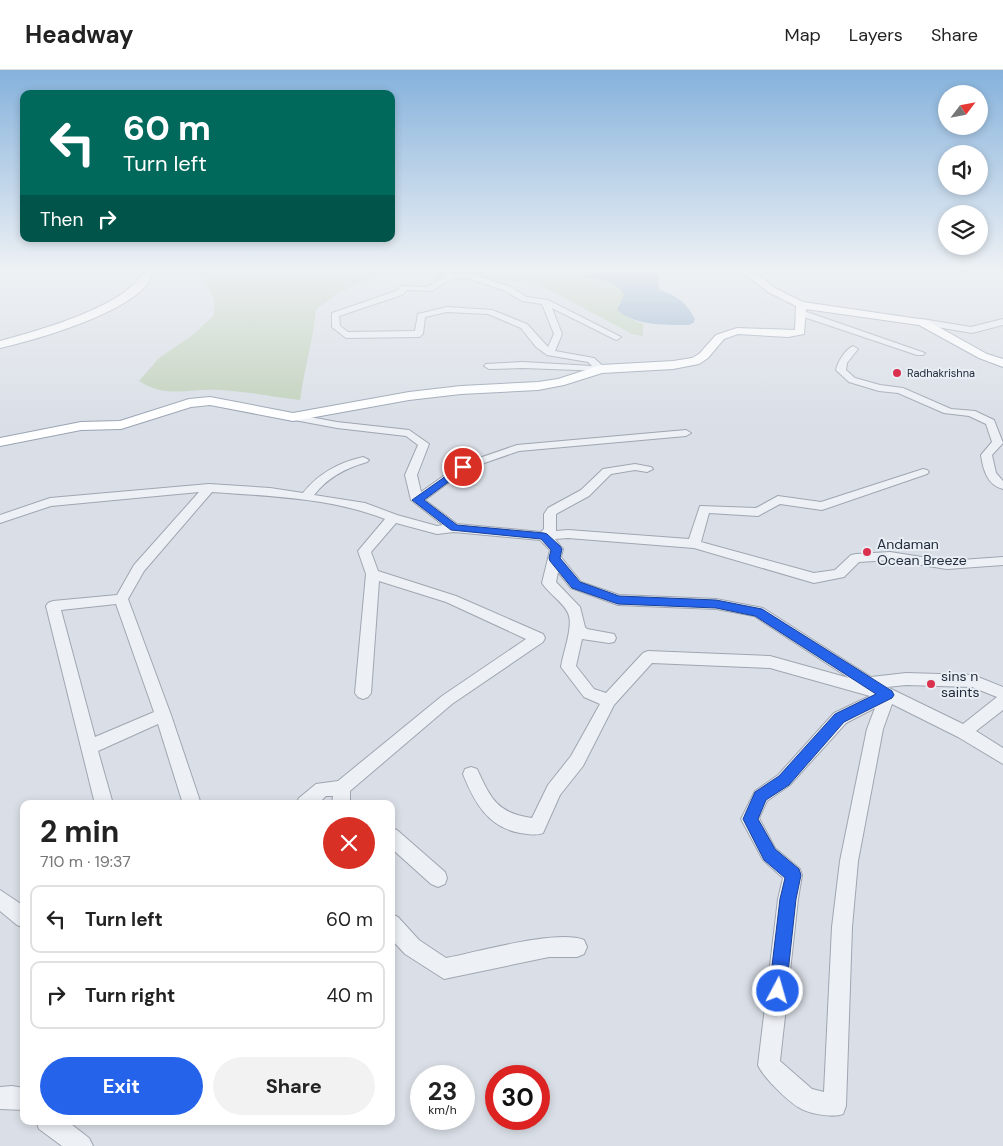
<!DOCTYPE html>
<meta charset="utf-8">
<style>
:root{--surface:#fff;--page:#f2f2f2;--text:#222;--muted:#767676;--line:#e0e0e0;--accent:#2563eb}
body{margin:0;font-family:"DM Sans",sans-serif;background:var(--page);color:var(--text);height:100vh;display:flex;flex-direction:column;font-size:19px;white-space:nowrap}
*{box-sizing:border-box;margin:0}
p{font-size:16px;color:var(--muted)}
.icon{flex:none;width:28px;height:28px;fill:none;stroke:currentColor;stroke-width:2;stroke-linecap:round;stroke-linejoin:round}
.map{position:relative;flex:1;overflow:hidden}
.side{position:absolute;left:20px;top:730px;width:375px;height:325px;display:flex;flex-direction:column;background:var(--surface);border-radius:10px;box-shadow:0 2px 8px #0003}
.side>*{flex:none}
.top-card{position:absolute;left:20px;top:20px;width:375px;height:152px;border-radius:10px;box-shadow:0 2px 8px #0003;background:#00695c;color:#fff;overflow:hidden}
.needle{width:32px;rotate:58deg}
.fabs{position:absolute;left:938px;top:15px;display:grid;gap:10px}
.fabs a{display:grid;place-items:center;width:50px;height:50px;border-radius:50%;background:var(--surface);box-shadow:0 2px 8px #0003;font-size:25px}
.speed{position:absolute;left:410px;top:995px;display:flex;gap:10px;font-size:25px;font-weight:700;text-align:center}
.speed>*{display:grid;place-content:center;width:65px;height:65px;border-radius:50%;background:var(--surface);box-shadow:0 2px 8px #0003;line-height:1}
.speed small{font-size:12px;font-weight:400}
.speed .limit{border:8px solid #d22;background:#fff;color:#111}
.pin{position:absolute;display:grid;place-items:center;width:42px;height:42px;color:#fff;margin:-21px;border:2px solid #fff;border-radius:50%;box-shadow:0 1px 5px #0007}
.me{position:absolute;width:55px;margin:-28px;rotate:6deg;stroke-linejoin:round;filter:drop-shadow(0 0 4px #0008)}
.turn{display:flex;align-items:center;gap:18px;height:105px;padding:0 20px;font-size:22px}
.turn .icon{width:65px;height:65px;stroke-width:2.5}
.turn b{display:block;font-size:35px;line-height:42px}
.then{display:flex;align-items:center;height:48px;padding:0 20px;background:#0003;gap:10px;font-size:19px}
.round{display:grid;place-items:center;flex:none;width:52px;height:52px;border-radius:26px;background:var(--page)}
.overview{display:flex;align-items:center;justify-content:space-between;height:85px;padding:0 20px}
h1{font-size:30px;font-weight:700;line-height:38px}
.cta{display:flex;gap:10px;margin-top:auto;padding:10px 20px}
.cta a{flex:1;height:58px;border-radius:30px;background:var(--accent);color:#fff;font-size:20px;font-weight:700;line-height:58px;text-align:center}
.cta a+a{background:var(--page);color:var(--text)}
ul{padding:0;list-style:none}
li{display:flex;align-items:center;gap:15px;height:68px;margin:0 10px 8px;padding:0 10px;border:2px solid var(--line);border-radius:10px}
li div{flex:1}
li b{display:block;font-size:19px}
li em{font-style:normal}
header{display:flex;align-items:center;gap:30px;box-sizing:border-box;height:70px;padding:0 25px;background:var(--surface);border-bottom:1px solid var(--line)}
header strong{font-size:24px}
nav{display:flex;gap:28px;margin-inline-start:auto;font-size:18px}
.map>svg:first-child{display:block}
.green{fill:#c1d1bb}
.water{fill:#91aecb}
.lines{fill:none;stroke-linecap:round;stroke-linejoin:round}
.minor-casing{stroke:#9fa6b1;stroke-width:2}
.major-casing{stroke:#99a4b3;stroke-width:2}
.minor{fill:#edf0f5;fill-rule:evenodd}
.major{fill:#fff;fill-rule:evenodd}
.route{fill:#2563eb;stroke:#184099}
.poi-dot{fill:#da314e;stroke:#e9eef4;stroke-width:2}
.labels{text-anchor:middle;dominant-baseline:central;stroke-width:4;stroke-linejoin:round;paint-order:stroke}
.far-poi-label{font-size:11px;fill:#232d3d;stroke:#e9eef4;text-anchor:start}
.poi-label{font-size:14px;fill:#232d3d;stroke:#e9eef4;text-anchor:start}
</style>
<header>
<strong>Headway</strong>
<nav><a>Map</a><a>Layers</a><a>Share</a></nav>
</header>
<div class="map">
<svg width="1003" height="1076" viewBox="0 0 1003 1076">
<rect width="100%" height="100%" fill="#dadfe7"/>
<g class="green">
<path d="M198,200H404L383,203L336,224L316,240C313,271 304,300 300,330C273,327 246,321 218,320C189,318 167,329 139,311L159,288L194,264L214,245V230Z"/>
<polygon points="421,200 600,200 576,207 605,211 618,215 628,228 619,234 619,241 629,248 643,254 643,266 632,264 532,211 492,210 451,205 438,213 433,205"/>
</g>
<path class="water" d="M618,200H660L658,213L660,220C678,227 686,232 695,249L693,253L689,255C665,255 636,256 617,240L624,225C615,209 596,209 578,207Z"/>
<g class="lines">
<defs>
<g id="minor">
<path d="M448,204H471L511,217L527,227L548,230L621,267L617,270L614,269L552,238L562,264L555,281L594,288L604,297V301L523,298L489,299L484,296L486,294L523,292L592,296L588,292L547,285L536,277L521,258L488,244L447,242L425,247L423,264L419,267L346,268L332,257V243L396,221L402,216L427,217ZM453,208H467L505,221L522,231L542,234L554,264L548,277L527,254L492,240L447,237L418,244L415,261L348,262L340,256L339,246L402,225L407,220L432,221Z"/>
<polygon points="798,241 804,241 925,283 923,285 917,285 798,245"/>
<polygon points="922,249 971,257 1003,249 1003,255 972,263 919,254 918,252"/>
<path d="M853,276L858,279L847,293L846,300L855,308L880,315L903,318L951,339L975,341L994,350L1003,373L992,385L996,403L1003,411V419C987,415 983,399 981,385L992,372L986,354L969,346L944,343L898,323L879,321L849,312L836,300C838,291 845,280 853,276Z"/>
<path d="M293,344L337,352L409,360L429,374L417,405L421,422L459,395L517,375L686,360L691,363L686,366L519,381L467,399L425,430L457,454L541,462L544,459V444L548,438L581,420L603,399L635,394L651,397L653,399L647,402L635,400L611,404L589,426L556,444V461L568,460L689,469L700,436L756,438L778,426L821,432L923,399L927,400L929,402L927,404L822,440L780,434L758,446L709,443L701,472L814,503L835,500L851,485L856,484L890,482L947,491L1003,487V495L947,499L890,490L859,492L844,507L814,513L694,478L568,468L555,469L563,479L561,487L581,512L619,525L716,529L763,538L871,607L906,603L973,605L1003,617V640L976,661L1003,678V694L958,667L892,634L883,659L858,791L852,857L846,1036L843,1044C833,1048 808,1044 798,1037C787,1030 763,1007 758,995L778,829L783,808L763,790L741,749L755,721L778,705L834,643L870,626L770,598L652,593L614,635L583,696L560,725L543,763C536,766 528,764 520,763C488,757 474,732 463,704L465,699L471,697L477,699C491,729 497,743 532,748L548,715L571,686L600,634L584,627L561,597C563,582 574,556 568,543C563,532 549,524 542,513L550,480L540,470L454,462L437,464L396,453L371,482L378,501L456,526L543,564L545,568L543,572L452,634L350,721V734H332L333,726H326L318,734H296L299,728L316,714L338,711L442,626L526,569L446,532L379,511L371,623L368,627L363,629L358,627L355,623L366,504L358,481L385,449C331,428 270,426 212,422L144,501L128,529L171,645L201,734H183L158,654L98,681L113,734H95L46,536L48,533L53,531L117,525L134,495L199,422L51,436L0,453V445L50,428L209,414L270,418L303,423C319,403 338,393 363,387L369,390L367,392C346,398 328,407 314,425L365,433L397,445L437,456L443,455L411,430L405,405L418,375L406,366L337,358L289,349L288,347L289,345ZM558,502L571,518L618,535L716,539L754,546L849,608L770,586L648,581L643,583L606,623L594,619L576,596L582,569L609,573L614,572L616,568L614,564L587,559L585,557L580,537L556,512ZM116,534L154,642L95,667L61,540ZM906,615L972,617L997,627L963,654L887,617ZM875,638L867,659L840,791L832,857L824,1022L812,1019L780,991L798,829L802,805L800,799L775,778L759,748L767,731L790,715L846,653Z"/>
<polygon points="391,758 397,760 445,802 447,808 445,814 438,817 431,814 391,778"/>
<polygon points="0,820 24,836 24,858 17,855 0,841"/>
<path d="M391,844L398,847L419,870L446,888C477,882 558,859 584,870L587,877L584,884L577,887H549L444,909L405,884L391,869Z"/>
<polygon points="12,1016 24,1018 24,1040 0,1039 0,1017"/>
<polygon points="36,1051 67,1051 89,1068 93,1076 62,1076 39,1059"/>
</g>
<g id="major">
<path d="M144,200H154C151,206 149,212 145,217C117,246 39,269 0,278V271C37,261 129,236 144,200Z"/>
<polygon points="740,200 751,200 775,218 803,232 926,250 987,284 1003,289 1003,297 979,288 919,255 806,239 804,264 788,267 738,264 724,269 708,288 699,294 673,299 602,303 564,315 538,320 461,324 409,330 293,351 210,335 191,337 121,359 81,360 0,376 0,368 81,352 120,351 189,329 210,327 293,343 409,322 461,316 538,312 558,309 601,295 673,291 692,288 699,284 716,265 737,258 795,260 796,236 768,222"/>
</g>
</defs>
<use href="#minor" class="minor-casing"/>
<use href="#major" class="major-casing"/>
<use href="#minor" class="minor"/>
<use href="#major" class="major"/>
</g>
<linearGradient id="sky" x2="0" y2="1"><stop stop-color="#85b2dc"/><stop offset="0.57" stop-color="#eef1f4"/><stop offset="1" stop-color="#eef1f4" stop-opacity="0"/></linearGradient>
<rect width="1003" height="351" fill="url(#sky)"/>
<polygon class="route" points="463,394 467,397 466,399 424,430 457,455 544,463 547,464 560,476 562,479 560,488 580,512 619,526 716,530 762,539 892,621 894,625 892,628 844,652 789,715 766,730 758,749 775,779 799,799 801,805 796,829 786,921 784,927 778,930 772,927 769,921 780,829 785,808 764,790 743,749 755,722 779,706 835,644 876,624 755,546 716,538 618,534 572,518 550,491 549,488 551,480 541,469 451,460 412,430"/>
<g class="poi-dot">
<circle cx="897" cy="303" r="5"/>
<circle cx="867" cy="482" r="5"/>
<circle cx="931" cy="614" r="5"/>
</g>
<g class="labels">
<g class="far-poi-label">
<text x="907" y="303">Radhakrishna</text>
</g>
<g class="poi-label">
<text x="877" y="474">Andaman<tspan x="877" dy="16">Ocean Breeze</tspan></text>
<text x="941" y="606">sins n<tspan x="941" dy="16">saints</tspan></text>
</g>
</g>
</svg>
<div class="fabs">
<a><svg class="needle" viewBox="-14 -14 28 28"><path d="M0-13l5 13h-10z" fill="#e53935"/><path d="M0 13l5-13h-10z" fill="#767676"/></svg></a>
<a><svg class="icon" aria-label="sound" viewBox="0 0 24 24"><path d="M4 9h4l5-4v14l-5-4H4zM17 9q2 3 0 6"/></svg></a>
<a><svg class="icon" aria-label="layers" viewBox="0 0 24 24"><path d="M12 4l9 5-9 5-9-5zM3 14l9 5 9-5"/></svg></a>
</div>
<div class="speed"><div>23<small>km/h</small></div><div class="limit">30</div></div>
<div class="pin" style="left:463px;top:397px;background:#d93025"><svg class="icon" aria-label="arrive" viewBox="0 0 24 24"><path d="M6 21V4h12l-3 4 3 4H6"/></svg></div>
<svg class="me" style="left:778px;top:921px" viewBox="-20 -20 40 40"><circle r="17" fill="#2563eb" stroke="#fff" stroke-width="3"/><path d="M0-11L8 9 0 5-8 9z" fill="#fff"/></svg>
<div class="top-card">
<div class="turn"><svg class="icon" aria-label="left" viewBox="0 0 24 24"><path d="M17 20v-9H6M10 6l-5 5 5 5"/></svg><div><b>60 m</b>Turn left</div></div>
<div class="then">Then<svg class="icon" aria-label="right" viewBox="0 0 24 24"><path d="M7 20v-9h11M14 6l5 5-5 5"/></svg></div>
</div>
<section class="side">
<div class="overview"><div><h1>2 min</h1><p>710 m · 19:37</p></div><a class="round" style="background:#d93025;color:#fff"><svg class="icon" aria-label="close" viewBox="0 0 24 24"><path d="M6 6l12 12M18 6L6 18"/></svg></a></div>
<ul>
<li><svg class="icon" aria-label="left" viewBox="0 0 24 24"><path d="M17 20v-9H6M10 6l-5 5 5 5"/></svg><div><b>Turn left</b></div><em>60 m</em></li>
<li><svg class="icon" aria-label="right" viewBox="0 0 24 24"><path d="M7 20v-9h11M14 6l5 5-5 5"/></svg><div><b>Turn right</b></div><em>40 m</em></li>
</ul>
<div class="cta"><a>Exit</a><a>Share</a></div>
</section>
</div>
